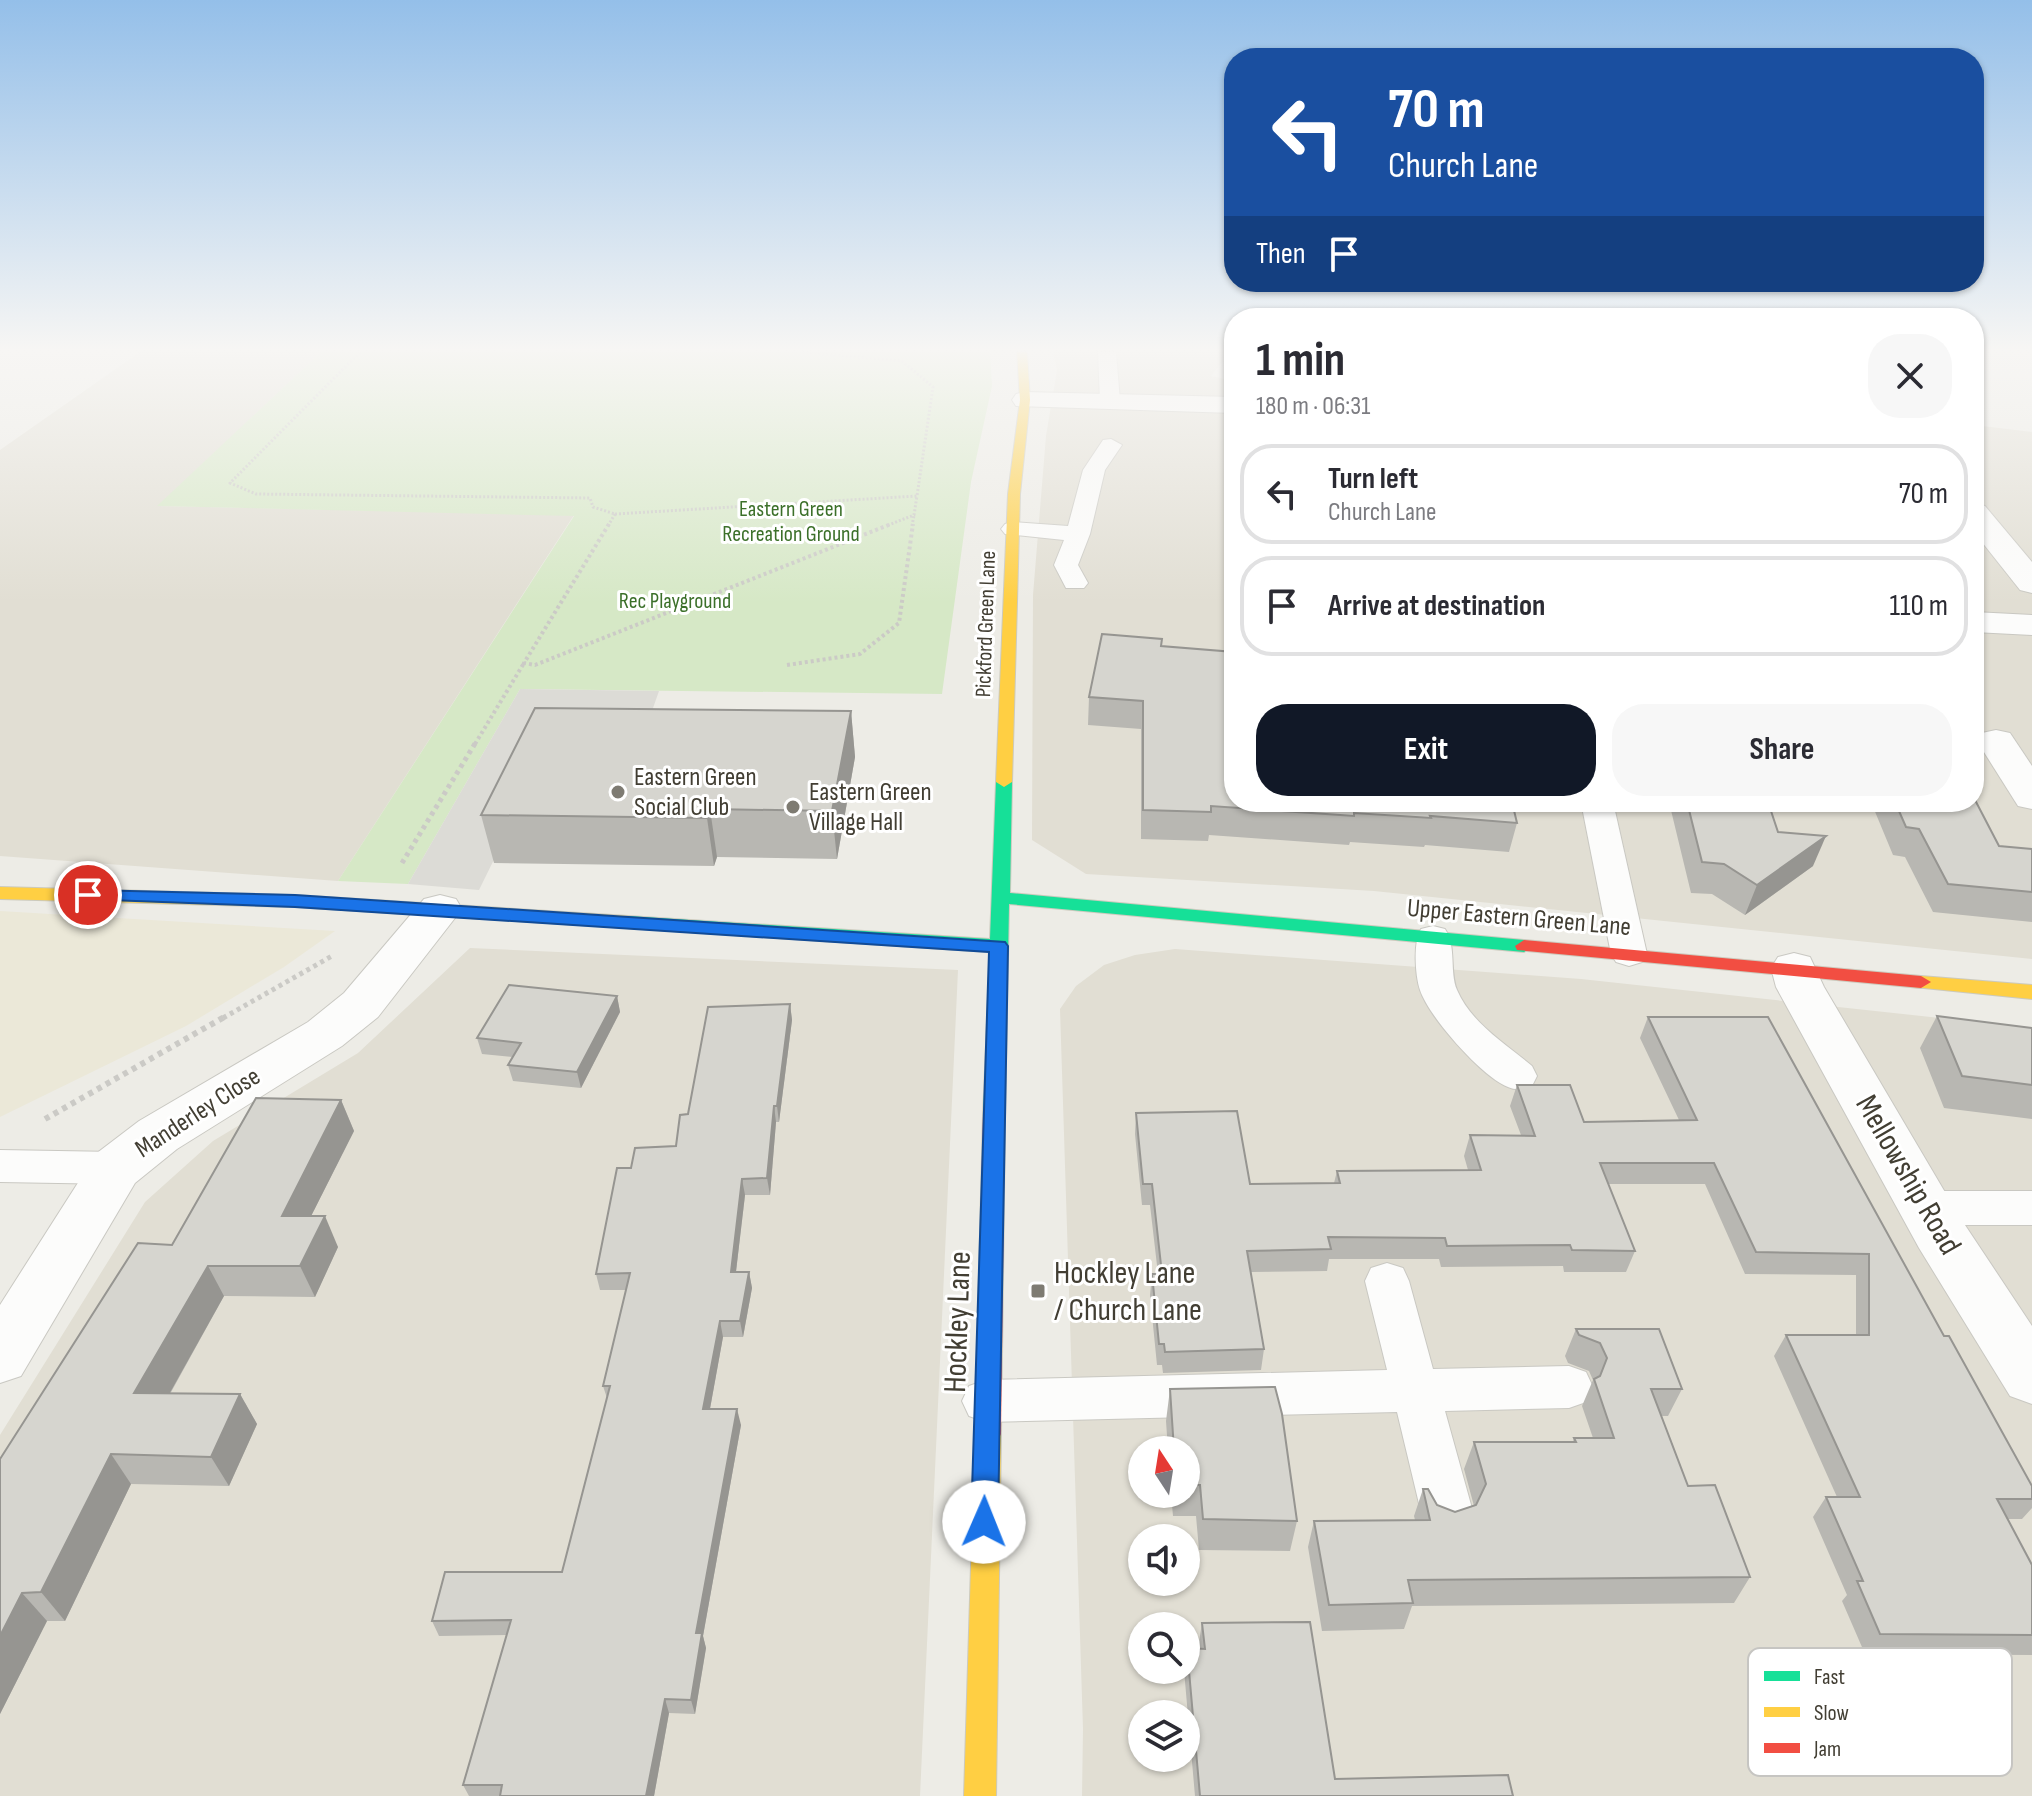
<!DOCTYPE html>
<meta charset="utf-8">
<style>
:root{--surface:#fff;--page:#f7f7f7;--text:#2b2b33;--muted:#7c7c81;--line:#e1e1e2;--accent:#111827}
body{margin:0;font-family:"Sofia Sans Condensed",sans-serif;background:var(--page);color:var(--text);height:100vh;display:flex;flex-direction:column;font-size:30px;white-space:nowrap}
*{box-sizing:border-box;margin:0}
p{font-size:26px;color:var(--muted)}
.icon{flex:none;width:44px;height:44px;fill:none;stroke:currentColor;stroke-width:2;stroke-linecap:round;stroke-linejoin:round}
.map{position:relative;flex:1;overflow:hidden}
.details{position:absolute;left:1224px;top:308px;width:760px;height:504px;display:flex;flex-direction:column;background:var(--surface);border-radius:32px;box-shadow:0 2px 6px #0004}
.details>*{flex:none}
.hud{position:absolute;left:1224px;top:48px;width:760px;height:244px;border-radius:32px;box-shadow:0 2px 6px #0004;background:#1a4fa0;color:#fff;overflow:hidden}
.needle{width:52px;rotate:348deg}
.controls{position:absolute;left:1128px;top:1436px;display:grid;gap:16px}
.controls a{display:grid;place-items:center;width:72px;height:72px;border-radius:50%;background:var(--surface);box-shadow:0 2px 6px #0004;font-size:40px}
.pin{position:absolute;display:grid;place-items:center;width:68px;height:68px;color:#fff;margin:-34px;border:4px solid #fff;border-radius:50%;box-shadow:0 2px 8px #0007}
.me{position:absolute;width:88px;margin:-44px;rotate:1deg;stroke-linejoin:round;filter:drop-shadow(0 0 6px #0008)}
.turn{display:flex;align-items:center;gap:28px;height:168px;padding:0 32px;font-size:36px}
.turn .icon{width:104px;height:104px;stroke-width:2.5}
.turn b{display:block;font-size:56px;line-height:68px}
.then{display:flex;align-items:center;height:76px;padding:0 32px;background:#0003;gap:16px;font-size:30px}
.round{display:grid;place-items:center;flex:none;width:84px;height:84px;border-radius:32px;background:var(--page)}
.overview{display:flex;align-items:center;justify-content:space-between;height:136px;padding:0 32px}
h1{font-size:48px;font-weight:700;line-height:60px}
.cta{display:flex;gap:16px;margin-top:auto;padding:16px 32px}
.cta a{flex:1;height:92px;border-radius:32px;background:var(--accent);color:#fff;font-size:32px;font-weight:700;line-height:92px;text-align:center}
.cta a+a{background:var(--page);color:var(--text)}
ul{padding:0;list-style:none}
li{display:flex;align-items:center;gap:24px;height:100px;margin:0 16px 12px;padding:0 16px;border:4px solid var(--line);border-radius:32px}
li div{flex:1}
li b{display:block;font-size:30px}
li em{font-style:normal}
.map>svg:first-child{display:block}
.residential{fill:#e1ded3;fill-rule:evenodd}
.education{fill:#ebe8d8}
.green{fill:#d6e8c6}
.parking{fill:#dcdbd6}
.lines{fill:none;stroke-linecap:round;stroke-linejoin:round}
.lane-casing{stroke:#c9c8c2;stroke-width:2}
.street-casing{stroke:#c9c8c2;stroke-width:2}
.fast-casing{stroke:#cccabd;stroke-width:2}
.slow-casing{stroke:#cccabd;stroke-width:2}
.jam-casing{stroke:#cccabd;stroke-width:2}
.path-far3{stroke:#cbcac6;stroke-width:3;stroke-dasharray:2 2;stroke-linecap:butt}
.path-far2{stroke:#cbcac6;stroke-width:4;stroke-dasharray:3 3;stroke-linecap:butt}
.path-far1{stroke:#cbcac6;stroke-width:5;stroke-dasharray:4 4;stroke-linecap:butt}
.path{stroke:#cbcac6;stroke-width:6;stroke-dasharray:5 5;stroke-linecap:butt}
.lane{fill:#fcfcfb;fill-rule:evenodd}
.street{fill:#fcfcfb;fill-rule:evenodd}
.fast{fill:#16e098;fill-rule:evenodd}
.slow{fill:#ffcf43;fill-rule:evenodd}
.jam{fill:#f24e42;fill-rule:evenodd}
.wall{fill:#b8b7b2}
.shaded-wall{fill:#969591}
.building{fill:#d6d5cf;stroke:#969591;stroke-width:2}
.route{fill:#1a73e8;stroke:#114b97;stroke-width:2}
.poi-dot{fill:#7e7b72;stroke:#fff;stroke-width:3}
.labels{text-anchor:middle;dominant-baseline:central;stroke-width:6;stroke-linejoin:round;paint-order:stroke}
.far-park-label{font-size:22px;fill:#3c702a;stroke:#fff}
.far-street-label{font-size:22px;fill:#423e33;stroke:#fff}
.poi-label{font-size:26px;fill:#423e33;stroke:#fff;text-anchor:start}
.street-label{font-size:26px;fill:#423e33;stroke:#fff}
.near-street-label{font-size:32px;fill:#423e33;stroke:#fff}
.near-poi-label{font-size:32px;fill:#423e33;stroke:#fff;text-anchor:start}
.key{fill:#fff;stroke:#c6c5c2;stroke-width:2}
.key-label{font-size:22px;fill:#423e33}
</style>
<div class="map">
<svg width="2032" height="1796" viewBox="0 0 2032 1796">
<rect width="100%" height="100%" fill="#edece6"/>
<g class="residential">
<polygon points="140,352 321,352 158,506 574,515 338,881 0,856 0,450"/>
<polygon points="1053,352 1230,352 1211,376 1234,381 1234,802 1974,802 1974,425 2032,432 2032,959 1374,891 1086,874 1032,840 1033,595 1046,436 1057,370"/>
<polygon points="470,948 958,970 920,1796 0,1796 0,1435 145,1202 213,1141 358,1053"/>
<path d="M1175,949L1581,979L2032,1028V1796H1082L1083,1729L1060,1009L1076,986L1104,965L1135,955ZM1142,1450H1186V1494H1142ZM1142,1538H1186V1582H1142ZM1142,1626H1186V1670H1142ZM1142,1714H1186V1758H1142Z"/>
</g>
<polygon class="education" points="0,911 335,931 284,967 186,1026 0,1117"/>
<polygon class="green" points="321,352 990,352 992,386 971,482 942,694 520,689 408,884 338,881 574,516 157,506"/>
<polygon class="parking" points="520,689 659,691 646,728 546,754 479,890 408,884"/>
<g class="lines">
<defs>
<g id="lane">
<polygon points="1098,352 1116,352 1120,401 1117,405 1110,407 1100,401"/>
<polygon points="1111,439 1122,445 1105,470 1090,534 1078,565 1088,583 1084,588 1066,588 1054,565 1064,540 1005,534 1001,529 1005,524 1013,522 1068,526 1083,470 1103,440"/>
<polygon points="1581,802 1613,802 1647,954 1642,962 1629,966 1616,962 1611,954"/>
<path d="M1433,926L1445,929C1457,947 1449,971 1457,990C1471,1023 1506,1044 1532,1066L1537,1076L1532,1086C1523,1089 1517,1091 1508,1087C1482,1077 1429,1017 1420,990C1415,975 1413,942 1421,929Z"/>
<polygon points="0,1150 116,1152 131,1157 137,1168 131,1179 116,1184 0,1182"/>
<polygon points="1925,1191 2032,1191 2032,1225 1925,1225 1910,1220 1904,1208 1910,1196"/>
<polygon points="1387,1263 1403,1268 1409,1281 1433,1369 1569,1366 1586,1372 1593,1387 1586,1402 1569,1408 1445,1411 1473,1512 1465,1529 1447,1536 1429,1529 1421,1512 1397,1412 986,1422 969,1416 962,1401 969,1386 986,1380 1387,1370 1365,1281 1371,1268"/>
</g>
<g id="street">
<polygon points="1025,392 1234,397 1234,413 1016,406 1012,400 1016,394"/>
<polygon points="1974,503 1985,506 2032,562 2032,593 2020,590 1974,532"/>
<polygon points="1974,612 2032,615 2032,635 1974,632"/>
<polygon points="1996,730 2010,733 2032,766 2032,809 2018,806 1977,741 1982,733"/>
<polygon points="440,895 456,899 462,909 378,1017 342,1046 177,1149 135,1183 21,1376 0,1383 0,1305 97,1153 139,1121 308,1022 344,993 424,899"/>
<polygon points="1794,953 1810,957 1824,987 1959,1216 2032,1326 2032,1404 2010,1396 1919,1248 1776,987 1771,968 1778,957"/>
</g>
<polygon id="fast" points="1004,777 1012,782 1010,893 1524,940 1533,946 1524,952 1009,904 1005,1116 1002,1122 994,1124 986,1122 983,1116 990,952 628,928 619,922 628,916 990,939 996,782"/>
<g id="slow">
<polygon points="1017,352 1027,352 1030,400 1020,494 1012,782 1004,787 996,782 1008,494 1020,400"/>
<polygon points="0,887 295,895 628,916 637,922 628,928 295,907 0,899"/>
<polygon points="1921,976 2032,985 2032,999 1914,987 1911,982 1914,977"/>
<polygon points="988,1422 997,1426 1001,1434 996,1796 964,1796 975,1434 979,1426"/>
</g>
<g id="jam">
<polygon points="1524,940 1921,976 1931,982 1921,988 1517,950 1515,946"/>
<polygon points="994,1108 1002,1110 1005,1116 1001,1434 997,1442 988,1446 979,1442 975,1434 983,1116 986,1110"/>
</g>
</defs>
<use href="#lane" class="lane-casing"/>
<use href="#street" class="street-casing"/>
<use href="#fast" class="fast-casing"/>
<use href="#slow" class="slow-casing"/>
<use href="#jam" class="jam-casing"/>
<g class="path-far3">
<polyline points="360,352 230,483 256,494 590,498 593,507 615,514"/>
<polyline points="802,352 902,361 933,387 917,496"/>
<polyline points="615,514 917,496 914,515 886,526"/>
<polyline points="608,526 615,514"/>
<polyline points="912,526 914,515"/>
</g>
<g class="path-far2">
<polyline points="609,524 524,663 535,665 891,524"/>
<polyline points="787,665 860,654 899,623 913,524"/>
<polyline points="475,744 524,663"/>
</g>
<g class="path-far1">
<polyline points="402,863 476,742"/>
<polyline points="223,1018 332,956"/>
</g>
<polyline class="path" points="45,1119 226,1016"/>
<use href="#lane" class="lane"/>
<use href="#street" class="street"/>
<use href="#fast" class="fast"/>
<use href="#slow" class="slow"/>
<use href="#jam" class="jam"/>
</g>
<g class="wall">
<polygon points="1162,639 1162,646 1231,697 1234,802 1512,802 1517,823 1509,852 1425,845 1424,847 1350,842 1349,845 1209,835 1208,841 1141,839 1141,729 1088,725 1089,697"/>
<polygon points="851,711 855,757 837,859 717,857 714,866 494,863 481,815"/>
<polygon points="1669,802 1768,802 1778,832 1813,866 1745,915 1712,894 1691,893"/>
<polygon points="1871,802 1974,802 1999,846 2032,849 2032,922 1933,912 1905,857 1893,855"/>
<polygon points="617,996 620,1012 581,1088 513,1081 508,1065 512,1057 482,1054 477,1038"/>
<polygon points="790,1004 792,1020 779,1122 776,1122 770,1195 745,1195 736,1272 749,1272 752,1288 743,1337 723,1337 710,1409 741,1425 703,1636 706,1648 695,1714 669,1713 654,1796 469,1796 463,1785 507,1635 439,1636 432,1621 562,1572 607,1398 603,1386 626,1290 600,1290 596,1274 631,1168 676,1146 688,1114"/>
<polygon points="1937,1016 2032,1028 2032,1119 1944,1108 1920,1048"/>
<polygon points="1648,1017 1944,1336 2032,1486 2032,1508 2022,1519 2008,1519 2032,1565 2032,1655 1865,1654 1842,1601 1847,1595 1813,1517 1826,1497 1837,1497 1774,1356 1786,1335 1856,1335 1856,1275 1745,1274 1705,1184 1608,1184 1635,1251 1626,1272 1564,1272 1563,1266 1441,1267 1439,1259 1329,1259 1327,1271 1251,1272 1264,1349 1261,1370 1163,1373 1162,1365 1157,1365 1150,1295 1152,1274 1158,1274 1150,1205 1142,1205 1135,1134 1136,1113 1250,1184 1334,1183 1337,1171 1468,1170 1464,1156 1470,1135 1521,1135 1510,1106 1517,1085 1584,1122 1679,1120 1640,1038"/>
<polygon points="341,1100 354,1131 311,1216 338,1247 315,1297 224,1296 170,1394 240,1394 257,1424 229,1486 131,1484 65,1621 47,1621 0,1714 0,1459"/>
<polygon points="1576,1329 1682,1389 1668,1416 1661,1416 1688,1486 1750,1577 1734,1603 1412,1606 1404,1629 1322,1631 1308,1547 1314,1521 1415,1520 1414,1516 1423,1489 1437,1505 1455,1512 1474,1506 1464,1469 1474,1442 1573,1442 1574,1438 1593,1438 1582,1406 1593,1380 1589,1371 1568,1363 1565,1356"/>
<polygon points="1170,1389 1297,1521 1290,1551 1199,1550 1196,1516 1173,1516 1171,1494 1186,1494 1186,1450 1168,1450 1166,1421"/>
<polygon points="1202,1623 1335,1779 1513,1796 1195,1796 1184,1670 1186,1670 1187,1648 1200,1649 1199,1642"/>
</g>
<g class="shaded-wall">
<polygon points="851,711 855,757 837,859 832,811"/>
<polygon points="710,809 717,857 714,866 707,818"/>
<polygon points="1826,836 1813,866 1745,915 1757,885"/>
<polygon points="617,996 620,1012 581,1088 577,1072"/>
<polygon points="790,1004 792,1020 779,1122 777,1106"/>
<polygon points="341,1100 354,1131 296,1246 282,1216"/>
<polygon points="774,1106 776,1122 770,1195 767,1178"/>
<polygon points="742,1179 745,1195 734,1288 731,1272"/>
<polygon points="325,1216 338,1247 315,1297 300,1266"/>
<polygon points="208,1266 224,1296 153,1423 134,1393"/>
<polygon points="749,1272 752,1288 743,1337 740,1321"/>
<polygon points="720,1321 723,1337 707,1425 703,1409"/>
<polygon points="240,1394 257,1424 229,1486 211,1457"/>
<polygon points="737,1409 741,1425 703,1636 706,1648 695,1714 691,1700 696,1633"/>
<polygon points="111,1454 131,1484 65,1621 41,1592"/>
<polygon points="22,1593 47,1621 0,1714 0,1636"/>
<polygon points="665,1699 669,1713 654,1796 646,1796"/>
</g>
<g class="building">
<polygon points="1102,634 1162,639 1161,646 1234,652 1234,669 1231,697 1234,698 1234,802 1512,802 1517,823 1430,816 1431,818 1354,813 1354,816 1211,806 1211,812 1143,810 1143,701 1089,697"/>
<polygon points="535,708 851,711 832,811 710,809 707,818 481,815"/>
<polygon points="1974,798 1999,846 2032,849 2032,892 1948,884 1919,829 1906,827 1895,802 1974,802"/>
<polygon points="1687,802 1768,802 1778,832 1826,836 1757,885 1724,864 1702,862"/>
<polygon points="509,985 617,996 577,1072 508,1065 521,1043 477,1038"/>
<polygon points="790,1004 777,1106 774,1106 767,1178 742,1179 731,1272 749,1272 740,1321 720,1321 703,1409 737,1409 696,1633 702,1633 691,1700 665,1699 646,1796 500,1796 502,1785 463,1785 511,1620 432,1621 445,1572 562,1572 610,1386 603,1386 630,1273 596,1274 617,1168 631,1168 635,1148 676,1146 680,1115 688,1114 708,1007"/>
<polygon points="1937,1016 2032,1028 2032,1085 1962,1076"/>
<polygon points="1648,1017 1768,1017 1944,1336 1949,1336 2032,1486 2032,1499 1997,1499 2032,1565 2032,1635 1880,1634 1857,1581 1863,1581 1826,1497 1860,1497 1786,1335 1869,1335 1869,1254 1756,1252 1714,1163 1600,1163 1635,1251 1572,1250 1570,1245 1447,1246 1445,1238 1328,1237 1331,1249 1247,1251 1264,1349 1165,1352 1164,1344 1159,1344 1152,1274 1162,1274 1152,1184 1143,1184 1136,1113 1237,1111 1250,1184 1340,1183 1337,1171 1481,1170 1470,1135 1535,1136 1517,1085 1570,1085 1584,1122 1697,1120"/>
<polygon points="256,1098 341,1100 282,1216 325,1216 300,1266 208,1266 134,1393 240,1394 211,1457 111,1454 41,1592 22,1593 0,1636 0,1459 138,1243 172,1245"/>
<polygon points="1576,1329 1659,1329 1682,1389 1651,1389 1688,1486 1715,1485 1750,1577 1408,1580 1413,1603 1329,1605 1314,1521 1430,1520 1423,1489 1428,1489 1437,1505 1455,1512 1476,1505 1486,1484 1474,1442 1576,1442 1574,1438 1614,1438 1594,1379 1600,1376 1607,1358 1600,1343 1579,1335"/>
<polygon points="1275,1387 1282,1414 1297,1521 1203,1519 1200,1485 1186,1485 1186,1450 1174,1450 1170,1389"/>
<polygon points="1310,1622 1335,1779 1508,1775 1513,1796 1200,1796 1187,1648 1205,1649 1202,1623"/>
</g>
<linearGradient id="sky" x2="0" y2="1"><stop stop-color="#94bfe9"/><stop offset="0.58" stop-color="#f7f6f4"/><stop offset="1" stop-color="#f7f6f4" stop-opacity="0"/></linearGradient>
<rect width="2032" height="603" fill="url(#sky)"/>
<polygon class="route" points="88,890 295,895 1005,942 1008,946 998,1522 994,1531 984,1535 975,1531 971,1522 989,952 295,907 82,899 79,895"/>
<g class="poi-dot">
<circle cx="618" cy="792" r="8"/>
<circle cx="793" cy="807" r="8"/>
<rect x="1030" y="1283" width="16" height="16" rx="4"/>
</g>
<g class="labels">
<g class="far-park-label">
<text x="791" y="509">Eastern Green<tspan x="791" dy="25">Recreation Ground</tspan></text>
<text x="675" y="601">Rec Playground</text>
</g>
<g class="far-street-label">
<text transform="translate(986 624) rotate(-88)">Pickford Green Lane</text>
</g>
<g class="poi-label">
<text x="634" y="777">Eastern Green<tspan x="634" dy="30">Social Club</tspan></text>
<text x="809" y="792">Eastern Green<tspan x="809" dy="30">Village Hall</tspan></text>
</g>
<g class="street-label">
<text transform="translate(1519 918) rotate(5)">Upper Eastern Green Lane</text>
<text transform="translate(198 1113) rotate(-33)">Manderley Close</text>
</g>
<g class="near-street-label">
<text transform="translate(1908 1175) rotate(60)">Mellowship Road</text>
<text transform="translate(958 1322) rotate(-88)">Hockley Lane</text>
</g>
<g class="near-poi-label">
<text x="1054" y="1273">Hockley Lane<tspan x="1054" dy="37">/ Church Lane</tspan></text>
</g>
</g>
<rect x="1748" y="1648" width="264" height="128" rx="12" class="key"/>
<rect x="1764" y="1671" width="36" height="10" fill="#16e098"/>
<rect x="1764" y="1707" width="36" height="10" fill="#ffcf43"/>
<rect x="1764" y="1743" width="36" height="10" fill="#f24e42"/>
<g class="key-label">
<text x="1814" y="1684">Fast</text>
<text x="1814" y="1720">Slow</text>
<text x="1814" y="1756">Jam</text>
</g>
</svg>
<div class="controls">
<a><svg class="needle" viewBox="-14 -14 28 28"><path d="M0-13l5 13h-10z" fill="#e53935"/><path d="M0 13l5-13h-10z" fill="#7c7c81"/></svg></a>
<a><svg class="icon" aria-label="sound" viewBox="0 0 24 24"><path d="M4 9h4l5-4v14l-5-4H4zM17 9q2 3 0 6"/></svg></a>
<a><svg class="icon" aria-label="search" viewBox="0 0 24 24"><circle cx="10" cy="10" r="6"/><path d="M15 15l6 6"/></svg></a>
<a><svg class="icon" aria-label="layers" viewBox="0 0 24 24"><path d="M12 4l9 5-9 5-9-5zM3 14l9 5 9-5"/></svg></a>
</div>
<div class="pin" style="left:88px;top:895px;background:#d93025"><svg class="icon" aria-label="arrive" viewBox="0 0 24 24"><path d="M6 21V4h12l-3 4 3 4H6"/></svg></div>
<svg class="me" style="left:984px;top:1522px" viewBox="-20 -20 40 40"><circle r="19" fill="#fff"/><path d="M0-13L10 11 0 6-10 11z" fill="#1a73e8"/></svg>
<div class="hud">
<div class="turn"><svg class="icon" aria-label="left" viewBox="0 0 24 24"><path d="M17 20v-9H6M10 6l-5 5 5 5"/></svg><div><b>70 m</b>Church Lane</div></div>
<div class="then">Then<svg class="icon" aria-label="arrive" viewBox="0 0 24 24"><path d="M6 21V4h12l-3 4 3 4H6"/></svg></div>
</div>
<section class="details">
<div class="overview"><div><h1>1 min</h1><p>180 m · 06:31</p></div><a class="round"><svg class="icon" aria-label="close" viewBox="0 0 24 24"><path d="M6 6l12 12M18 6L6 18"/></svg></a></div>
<ul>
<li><svg class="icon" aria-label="left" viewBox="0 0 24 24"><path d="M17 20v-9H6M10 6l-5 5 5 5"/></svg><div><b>Turn left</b><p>Church Lane</p></div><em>70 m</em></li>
<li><svg class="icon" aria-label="arrive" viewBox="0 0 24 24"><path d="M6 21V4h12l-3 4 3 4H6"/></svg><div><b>Arrive at destination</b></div><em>110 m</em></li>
</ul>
<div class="cta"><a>Exit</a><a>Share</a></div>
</section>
</div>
